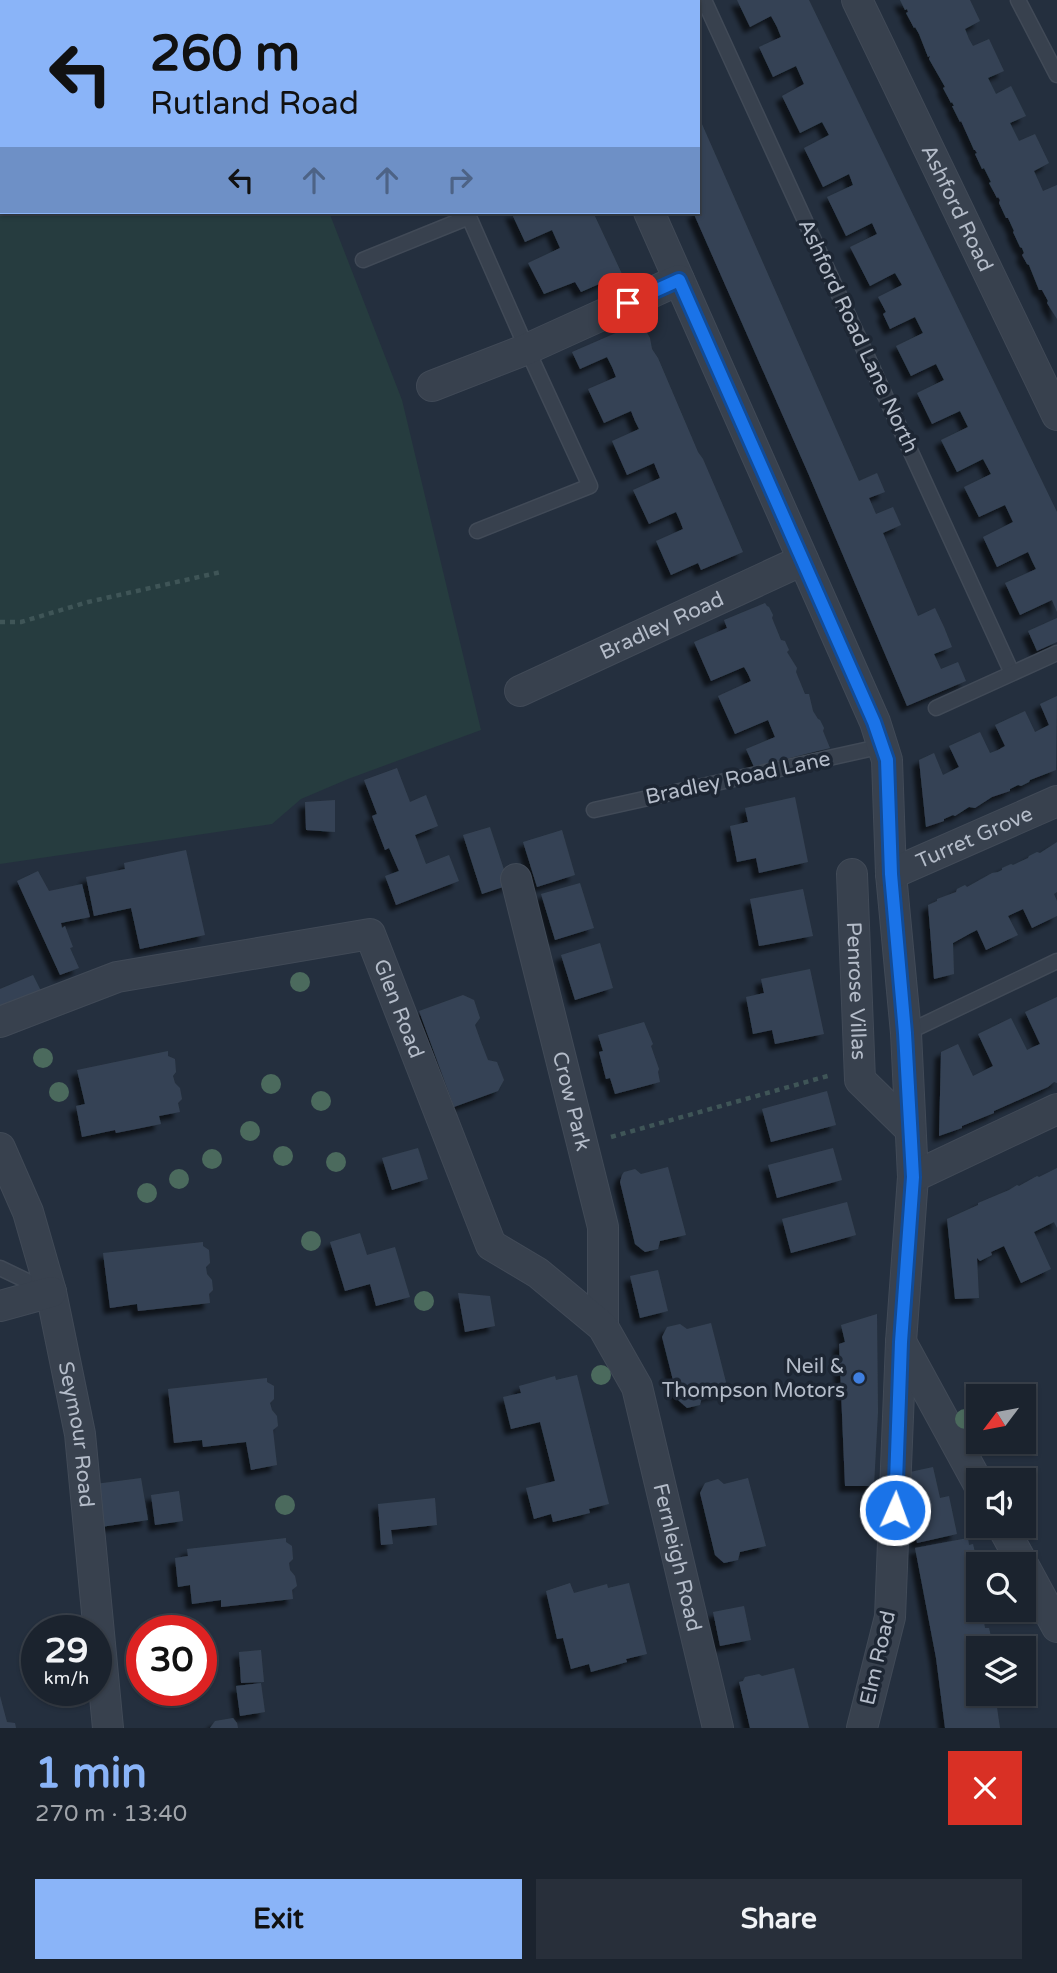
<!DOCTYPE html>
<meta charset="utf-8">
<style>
:root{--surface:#1b232e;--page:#282f3a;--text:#f1f3f6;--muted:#a0a4aa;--line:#39404a;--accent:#8ab4f8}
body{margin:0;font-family:"Varela Round",sans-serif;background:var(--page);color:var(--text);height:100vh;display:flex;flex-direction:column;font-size:26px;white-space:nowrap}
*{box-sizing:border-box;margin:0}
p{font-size:23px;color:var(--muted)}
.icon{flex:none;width:38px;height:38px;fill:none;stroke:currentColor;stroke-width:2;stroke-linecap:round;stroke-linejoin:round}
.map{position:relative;height:1728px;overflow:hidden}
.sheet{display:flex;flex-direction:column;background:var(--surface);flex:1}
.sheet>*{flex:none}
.banner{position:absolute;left:0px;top:0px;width:700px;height:214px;box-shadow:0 2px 5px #0004,0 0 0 2px var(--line);background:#8ab4f8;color:#111;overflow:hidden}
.needle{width:46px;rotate:238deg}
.fabs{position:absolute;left:966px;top:1384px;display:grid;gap:14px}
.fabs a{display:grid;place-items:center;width:70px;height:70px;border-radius:0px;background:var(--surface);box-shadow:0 2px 5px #0004,0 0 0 2px var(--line);font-size:35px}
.speed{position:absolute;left:21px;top:1615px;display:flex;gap:14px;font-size:35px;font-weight:700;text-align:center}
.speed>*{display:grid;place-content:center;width:91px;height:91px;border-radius:50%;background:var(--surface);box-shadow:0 2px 5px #0004,0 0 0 2px var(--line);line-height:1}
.speed small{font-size:18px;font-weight:400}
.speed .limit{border:10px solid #d22;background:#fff;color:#111}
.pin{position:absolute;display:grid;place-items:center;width:60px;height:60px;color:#fff;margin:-30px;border-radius:14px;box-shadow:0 4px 10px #0006}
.me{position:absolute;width:77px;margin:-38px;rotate:2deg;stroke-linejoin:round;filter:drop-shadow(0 0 5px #0008)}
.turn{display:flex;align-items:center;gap:24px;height:147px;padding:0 35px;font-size:32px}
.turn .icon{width:91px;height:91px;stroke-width:2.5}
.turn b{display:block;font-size:49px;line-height:60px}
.lanes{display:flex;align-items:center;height:66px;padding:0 35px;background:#0003;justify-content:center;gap:35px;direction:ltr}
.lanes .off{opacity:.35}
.round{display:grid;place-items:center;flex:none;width:74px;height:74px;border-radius:0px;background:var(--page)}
.headline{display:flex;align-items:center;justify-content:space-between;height:119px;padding:0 35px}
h1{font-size:42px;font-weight:700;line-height:52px;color:var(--accent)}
.primary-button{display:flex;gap:14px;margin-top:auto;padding:14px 35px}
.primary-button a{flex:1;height:80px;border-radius:0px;background:var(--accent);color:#111;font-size:28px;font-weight:700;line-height:80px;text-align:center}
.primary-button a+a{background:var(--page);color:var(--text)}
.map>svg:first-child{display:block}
.green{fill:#263c3f}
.building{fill:#364354;filter:url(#shadow)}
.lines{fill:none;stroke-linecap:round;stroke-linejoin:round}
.service-casing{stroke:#414a57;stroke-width:17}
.minor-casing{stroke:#414a57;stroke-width:32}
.path{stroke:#3f5557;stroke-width:4.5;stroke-dasharray:5 5;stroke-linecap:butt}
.service{stroke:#38414e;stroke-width:14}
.minor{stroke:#38414e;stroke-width:30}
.tree{fill:#4b6a5d}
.route-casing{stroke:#114b97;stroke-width:18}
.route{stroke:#1a73e8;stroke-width:12}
.shop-dot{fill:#3f7fe0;stroke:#1d2633;stroke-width:2.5}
.labels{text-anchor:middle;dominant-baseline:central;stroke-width:7;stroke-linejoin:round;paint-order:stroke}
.street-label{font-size:21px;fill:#b4bcc9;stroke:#1d2633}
.poi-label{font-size:21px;fill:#b4bcc9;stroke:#1d2633;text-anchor:end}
</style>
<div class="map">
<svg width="1057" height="1728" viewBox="0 0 1057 1728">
<defs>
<filter id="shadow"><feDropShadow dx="-6" dy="6" stdDeviation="2" flood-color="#0009"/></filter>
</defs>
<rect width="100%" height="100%" fill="#242f3e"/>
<polygon class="green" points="2,83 2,212 329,212 402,400 481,730 348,779 301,799 272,824 0,864 0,88"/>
<g class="building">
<polygon points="737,0 809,0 1057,512 1057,612 1052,600 1020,615 1005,583 1036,569 1032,561 1028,552 997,567 983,537 1013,522 1005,505 979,517 964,487 991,474 983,459 957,472 941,440 968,427 960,411 932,424 917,393 944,380 936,364 911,376 896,346 923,333 915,317 890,329 883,314 886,312 878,297 902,285 895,273 870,286 850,247 877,234 872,223 846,236 827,197 853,185 849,174 823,187 804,148 829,135 822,122 800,133 782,96 804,84 796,66 773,77 759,47 781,37 777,27 771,16 750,27"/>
<polygon points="900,0 970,0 980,21 965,29 969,39 973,46 989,39 1004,71 988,78 996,94 1011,86 1026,116 1010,123 1019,141 1035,134 1049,163 1034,171 1043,191 1057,185 1057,319 1047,303 1048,301 1042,290 1039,290 1029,265 1027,264 1022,255 1024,253 1022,248 1020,247 1013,232 1014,231 1008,218 1006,218 999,203 1000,200 998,197 997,198 989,183 991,182 984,168 982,169 975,154 977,153 975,150 974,150 961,121 960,122 952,106 954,106 952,102 951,103 943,88 945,87 929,59 930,56 928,57 919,34 915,27 914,28 906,13 908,12 907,9 905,10"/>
<polygon points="698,115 859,481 877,473 885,492 869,498 876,514 893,507 901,525 883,533 918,616 935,608 944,627 952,647 934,654 941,669 958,662 966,681 907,706 808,473 693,212 698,212"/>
<polygon points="511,212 593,212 622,274 581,292 575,282 544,294 528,263 560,248 552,230 525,242"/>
<polygon points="641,322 650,338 652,349 658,358 698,452 703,459 743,552 701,570 698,563 671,575 656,541 683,529 680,521 676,512 649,524 633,490 660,478 654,463 627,475 612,441 639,429 635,421 631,411 604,423 588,389 616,377 612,367 607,357 580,369 572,352"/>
<polygon points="765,603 767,606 769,607 773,615 772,618 781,640 785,641 789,650 787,652 797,668 796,672 805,694 809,694 813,711 818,719 820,720 824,728 823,731 830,748 754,767 746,749 775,737 768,720 735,734 718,696 751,681 748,674 744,667 711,681 694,642 727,628 724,620"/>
<polygon points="1057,618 1057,642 1037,651 1028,631"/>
<polygon points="1057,696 1056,770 1030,780 1029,782 1021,786 1018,785 1010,789 1010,791 992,797 975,808 969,807 955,816 953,815 944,819 944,821 926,827 919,760 934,753 943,775 959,767 949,746 980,732 990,753 998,750 1005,746 995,725 1025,711 1035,732 1049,725 1040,704"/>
<polygon points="397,768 410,802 426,795 438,826 415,835 426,864 449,855 459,881 396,905 385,876 399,871 389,848 385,850 372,816 377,814 364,780"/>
<polygon points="795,797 808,862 759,873 756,858 737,862 730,826 748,822 745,808"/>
<polygon points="335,800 335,832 306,830 305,802"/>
<polygon points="490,827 509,885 482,894 463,835"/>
<polygon points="562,830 575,875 537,887 523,842"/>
<polygon points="1057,842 1057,892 1054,894 1057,901 1057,916 1032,928 1023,909 1008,916 1018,935 986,950 977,930 971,933 953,943 954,974 934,979 928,905 937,901 937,899 956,892 957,889 965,885 967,887 992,873 998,872 1002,870 1002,868 1011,864 1013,865 1028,858 1029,856 1037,852 1040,853"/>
<polygon points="186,850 205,935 140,949 131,908 94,916 86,877 125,869 124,863"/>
<polygon points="38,871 49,891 82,884 90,917 61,923 62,928 65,926 73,947 70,948 79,968 60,975 17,881"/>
<polygon points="580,883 594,928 555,940 541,894"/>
<polygon points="803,889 813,936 759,946 750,899"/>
<polygon points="600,943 613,988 575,1000 561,955"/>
<polygon points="810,969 824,1034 775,1044 772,1030 753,1034 746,997 764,993 761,979"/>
<polygon points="33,975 42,993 0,1010 0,989"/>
<polygon points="463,995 474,1000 480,1018 475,1025 481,1042 488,1060 497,1062 504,1080 498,1091 454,1107 419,1011"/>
<polygon points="1057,997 1057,1083 1054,1082 1048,1087 994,1111 994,1113 962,1126 962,1128 939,1136 941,1052 958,1044 973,1076 993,1066 978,1034 1011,1018 1027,1050 1033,1047 1040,1044 1025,1012"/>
<polygon points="644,1022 653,1044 651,1046 659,1069 658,1072 660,1082 615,1094 610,1078 606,1079 599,1052 603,1051 598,1035"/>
<polygon points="168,1051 168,1056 175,1059 176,1072 173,1076 175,1083 180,1088 182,1099 178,1103 180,1112 159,1116 161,1124 116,1133 115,1130 82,1137 76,1106 85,1104 77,1070"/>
<polygon points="827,1091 836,1125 771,1142 762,1109"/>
<polygon points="418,1148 428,1179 392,1190 382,1158"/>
<polygon points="833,1148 842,1180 777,1198 768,1165"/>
<polygon points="668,1167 686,1235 660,1241 658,1249 645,1252 635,1244 620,1182 622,1175 624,1172 635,1169 641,1174"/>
<polygon points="1057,1168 1057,1228 1054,1222 1034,1232 1051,1269 1021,1283 1004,1246 991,1252 992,1255 980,1261 977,1258 979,1298 955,1299 947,1219 978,1205 978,1203 1009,1190 1017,1185 1019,1186 1037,1176 1039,1177"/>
<polygon points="847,1202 856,1235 791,1253 782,1219"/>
<polygon points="360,1233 367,1255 395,1247 410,1297 376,1306 370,1284 345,1291 330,1242"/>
<polygon points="203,1242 203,1246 209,1250 210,1263 206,1267 207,1274 212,1280 213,1290 209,1294 210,1303 138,1311 137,1304 110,1308 103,1253"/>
<polygon points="658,1270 668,1311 640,1318 630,1276"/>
<polygon points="458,1293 490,1296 495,1326 465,1332"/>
<polygon points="877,1314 878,1412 874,1486 845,1486 839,1344 845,1342 841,1325"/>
<polygon points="711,1323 728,1390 702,1397 700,1405 687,1408 678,1400 662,1337 667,1327 680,1324 687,1329"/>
<polygon points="577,1375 609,1504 589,1509 590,1513 553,1522 551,1514 534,1519 526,1488 555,1481 540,1422 511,1429 503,1397 521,1393 519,1386 555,1376 556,1380"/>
<polygon points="267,1378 267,1382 274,1386 274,1399 270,1403 272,1410 277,1416 278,1426 273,1430 277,1465 251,1470 246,1442 203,1447 202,1440 174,1443 168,1389"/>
<polygon points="933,1467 940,1498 949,1496 957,1534 917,1543 914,1527 909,1529 905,1508 901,1474"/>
<polygon points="141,1478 148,1520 101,1527 95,1484"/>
<polygon points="748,1478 766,1546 740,1552 738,1560 724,1563 715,1555 700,1493 705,1483 718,1479 724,1484"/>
<polygon points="179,1491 183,1521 155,1525 151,1495"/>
<polygon points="435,1498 437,1525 391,1530 393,1544 381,1545 378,1504"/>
<polygon points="286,1538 286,1542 292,1546 293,1559 289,1563 290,1570 295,1576 297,1586 292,1590 293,1599 221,1607 221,1600 192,1604 190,1585 178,1587 175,1558 188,1556 187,1549"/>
<polygon points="968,1538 969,1545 973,1544 977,1561 972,1562 978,1591 978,1610 982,1610 985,1628 989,1628 993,1645 988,1646 989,1648 978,1648 978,1694 995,1694 1000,1728 945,1728 936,1658 915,1548"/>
<polygon points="570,1583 574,1593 607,1584 608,1588 629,1583 647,1654 626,1659 627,1662 591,1672 589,1664 571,1669 563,1638 557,1639 546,1591"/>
<polygon points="744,1606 751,1640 720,1646 713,1612"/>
<polygon points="261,1650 264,1682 241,1683 239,1652"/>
<polygon points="794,1668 809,1728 750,1728 739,1682 743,1681 745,1677 759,1674 762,1676"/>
<polygon points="261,1683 265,1712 240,1716 236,1686"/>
<polygon points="0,1696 7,1722 15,1723 16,1728 0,1728"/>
<polygon points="233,1718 237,1723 238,1728 210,1728 215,1721"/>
</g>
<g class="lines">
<defs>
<g id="service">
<polyline points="704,0 1012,673"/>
<polyline points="1018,0 1057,75"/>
<polyline points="101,2 107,0"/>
<polyline points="0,32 2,31"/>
<polyline points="363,260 469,217 527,349 590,486 477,531"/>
<polyline points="936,708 1057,653"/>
<polyline points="594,810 883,746"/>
<polyline points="906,1033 1057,961"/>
<polyline points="0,1268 46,1290"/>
</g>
<g id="minor">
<polyline points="555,0 556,2"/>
<path id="s1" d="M857,0L1057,415"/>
<polyline points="649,212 875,722 887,760 891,874 906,1033 913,1177 901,1342 890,1617 862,1728"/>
<polyline points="432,386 527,349 679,280"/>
<path id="s2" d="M520,691L803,560"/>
<path id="s3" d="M852,874L860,1080L910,1129"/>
<path id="s4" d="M891,874L1057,801"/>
<path id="s5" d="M516,879L603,1227V1327"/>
<path id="s6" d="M0,1022L117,977L370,934L491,1245L538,1273L603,1327L637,1387L718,1728"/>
<path id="s7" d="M0,1148L28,1212L51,1292L80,1434L108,1728"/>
<polyline points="913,1177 1057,1109"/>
<polyline points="0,1306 51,1292"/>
<polyline points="901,1342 978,1483"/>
<polyline points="1002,1526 1023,1564"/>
<polyline points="1024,1566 1057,1627"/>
</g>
</defs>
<use href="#service" class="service-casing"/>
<use href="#minor" class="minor-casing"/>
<g class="path">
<polyline points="0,107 2,101"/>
<polyline points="0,622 21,622 88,602 221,572"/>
<polyline points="611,1137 831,1075"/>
</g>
<use href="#service" class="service"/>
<use href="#minor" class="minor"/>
</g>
<g class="tree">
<circle cx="300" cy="982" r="10"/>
<circle cx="43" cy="1058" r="10"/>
<circle cx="271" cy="1084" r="10"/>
<circle cx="59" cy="1092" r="10"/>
<circle cx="321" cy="1101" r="10"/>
<circle cx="250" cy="1131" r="10"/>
<circle cx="283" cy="1156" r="10"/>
<circle cx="212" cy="1159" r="10"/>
<circle cx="336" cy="1162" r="10"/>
<circle cx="179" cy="1179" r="10"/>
<circle cx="147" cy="1193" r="10"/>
<circle cx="311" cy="1241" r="10"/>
<circle cx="424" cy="1301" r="10"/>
<circle cx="601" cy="1375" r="10"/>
<circle cx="965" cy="1419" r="10"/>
<circle cx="285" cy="1505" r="10"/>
</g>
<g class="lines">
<defs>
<polyline id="route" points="628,303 679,280 874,722 887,760 891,874 905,1033 913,1177 901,1342 895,1510"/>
</defs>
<use href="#route" class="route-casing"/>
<use href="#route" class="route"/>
</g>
<circle class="shop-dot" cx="859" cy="1378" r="7"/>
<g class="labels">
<g class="street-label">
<text stroke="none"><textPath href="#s1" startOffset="231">Ashford Road</textPath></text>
<text transform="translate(858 336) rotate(65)">Ashford Road Lane North</text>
<text stroke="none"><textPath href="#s2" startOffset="156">Bradley Road</textPath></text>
<text transform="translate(738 778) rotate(-12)">Bradley Road Lane</text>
<text stroke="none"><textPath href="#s4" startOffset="91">Turret Grove</textPath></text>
<text stroke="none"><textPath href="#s3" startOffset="117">Penrose Villas</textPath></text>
<text stroke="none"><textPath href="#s6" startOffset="462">Glen Road</textPath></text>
<text stroke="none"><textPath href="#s5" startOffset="229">Crow Park</textPath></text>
<text stroke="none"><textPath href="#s7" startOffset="298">Seymour Road</textPath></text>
<text stroke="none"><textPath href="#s6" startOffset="1099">Fernleigh Road</textPath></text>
<text transform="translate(878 1658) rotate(-77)">Elm Road</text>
</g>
<g class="poi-label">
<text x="845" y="1366">Neil &amp;<tspan x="845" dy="24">Thompson Motors</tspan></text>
</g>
</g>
</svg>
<div class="fabs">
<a><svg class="needle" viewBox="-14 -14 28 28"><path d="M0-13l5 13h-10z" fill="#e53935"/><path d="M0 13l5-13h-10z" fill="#a0a4aa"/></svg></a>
<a><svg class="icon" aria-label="sound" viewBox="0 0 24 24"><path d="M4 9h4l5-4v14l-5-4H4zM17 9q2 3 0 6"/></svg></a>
<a><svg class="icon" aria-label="search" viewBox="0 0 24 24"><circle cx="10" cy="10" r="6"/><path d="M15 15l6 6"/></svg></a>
<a><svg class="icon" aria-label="layers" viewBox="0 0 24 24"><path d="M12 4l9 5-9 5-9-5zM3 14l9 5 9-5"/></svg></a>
</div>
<div class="speed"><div>29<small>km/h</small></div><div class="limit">30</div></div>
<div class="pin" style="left:628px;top:303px;background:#d93025"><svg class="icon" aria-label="arrive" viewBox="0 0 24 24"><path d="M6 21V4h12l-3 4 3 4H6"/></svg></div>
<svg class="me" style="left:895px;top:1510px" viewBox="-20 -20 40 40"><circle r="17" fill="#1a73e8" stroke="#fff" stroke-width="3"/><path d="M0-11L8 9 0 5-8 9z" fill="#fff"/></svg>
<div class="banner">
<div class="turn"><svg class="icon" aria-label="left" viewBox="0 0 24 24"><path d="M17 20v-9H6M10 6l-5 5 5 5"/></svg><div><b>260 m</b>Rutland Road</div></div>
<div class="lanes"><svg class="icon" aria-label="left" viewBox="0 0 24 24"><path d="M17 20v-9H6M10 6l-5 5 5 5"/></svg><svg class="icon off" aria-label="ahead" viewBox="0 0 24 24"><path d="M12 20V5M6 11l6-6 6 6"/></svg><svg class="icon off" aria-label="ahead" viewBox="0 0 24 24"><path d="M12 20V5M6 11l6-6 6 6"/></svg><svg class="icon off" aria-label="right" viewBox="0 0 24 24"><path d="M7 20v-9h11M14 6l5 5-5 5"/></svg></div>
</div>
</div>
<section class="sheet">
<div class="headline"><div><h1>1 min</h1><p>270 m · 13:40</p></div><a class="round" style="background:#d93025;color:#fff"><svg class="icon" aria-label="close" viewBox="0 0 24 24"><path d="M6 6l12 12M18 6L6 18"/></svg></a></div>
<div class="primary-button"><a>Exit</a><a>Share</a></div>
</section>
